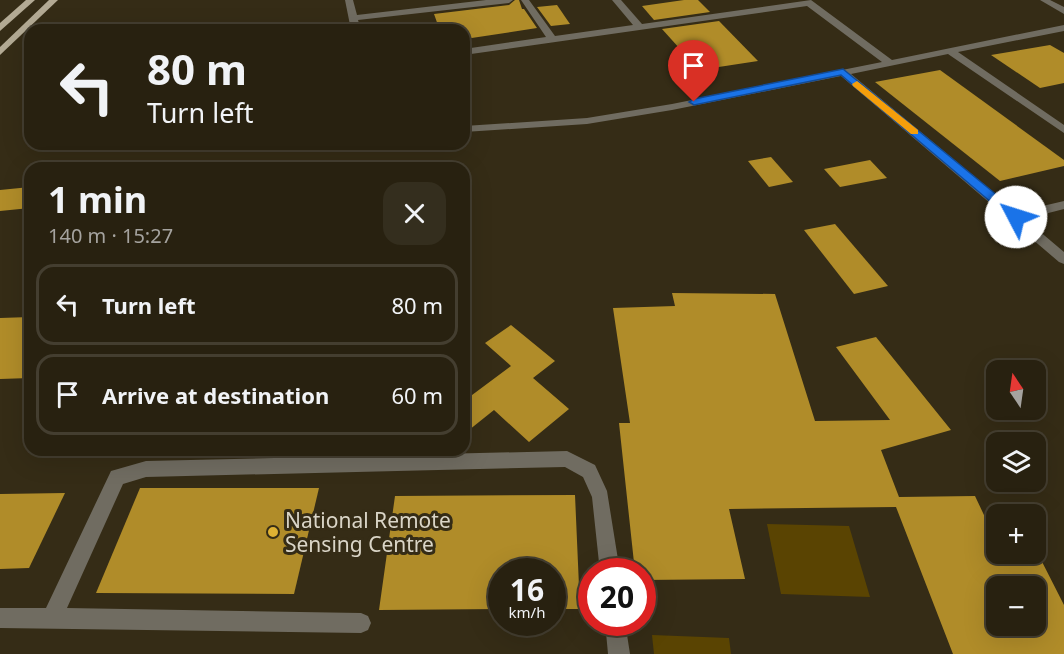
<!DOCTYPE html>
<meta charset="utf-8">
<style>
:root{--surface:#282110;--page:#342e1e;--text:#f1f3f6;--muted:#a5a39f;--line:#443e30}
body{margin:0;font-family:"Noto Sans",sans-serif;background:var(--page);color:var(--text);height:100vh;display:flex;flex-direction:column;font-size:22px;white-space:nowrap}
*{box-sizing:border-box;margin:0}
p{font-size:20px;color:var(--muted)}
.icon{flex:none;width:33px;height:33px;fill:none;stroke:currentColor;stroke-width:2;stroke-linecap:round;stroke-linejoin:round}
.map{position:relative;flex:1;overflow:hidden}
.side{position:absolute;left:24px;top:162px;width:446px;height:294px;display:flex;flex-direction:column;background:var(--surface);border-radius:18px;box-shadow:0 6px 24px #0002,0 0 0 2px var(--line)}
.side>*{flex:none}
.guide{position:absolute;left:24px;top:24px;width:446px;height:126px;border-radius:18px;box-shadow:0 6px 24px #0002,0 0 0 2px var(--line);background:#282110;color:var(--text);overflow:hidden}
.needle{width:39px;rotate:347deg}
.fabs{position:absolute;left:986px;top:360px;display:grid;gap:12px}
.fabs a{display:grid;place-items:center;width:60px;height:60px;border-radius:12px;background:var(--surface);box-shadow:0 6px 24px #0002,0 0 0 2px var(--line);font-size:30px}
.speed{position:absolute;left:488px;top:558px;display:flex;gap:12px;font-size:30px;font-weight:700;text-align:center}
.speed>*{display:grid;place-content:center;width:78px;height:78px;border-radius:50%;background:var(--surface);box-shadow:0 6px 24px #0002,0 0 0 2px var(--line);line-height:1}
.speed small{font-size:15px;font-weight:400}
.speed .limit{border:9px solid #d22;background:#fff;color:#111}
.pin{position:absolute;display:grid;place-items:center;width:51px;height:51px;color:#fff;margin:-62px -26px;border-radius:50% 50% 50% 0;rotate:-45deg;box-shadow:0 0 6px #0007}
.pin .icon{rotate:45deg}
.me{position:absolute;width:66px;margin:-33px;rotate:310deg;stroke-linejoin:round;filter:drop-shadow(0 0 4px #0008)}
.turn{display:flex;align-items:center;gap:21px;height:126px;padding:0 24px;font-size:27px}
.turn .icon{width:78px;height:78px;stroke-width:2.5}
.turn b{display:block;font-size:42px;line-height:51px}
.round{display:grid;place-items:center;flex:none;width:63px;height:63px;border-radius:18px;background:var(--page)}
.head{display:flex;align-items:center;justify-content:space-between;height:102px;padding:0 24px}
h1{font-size:36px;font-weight:700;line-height:45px}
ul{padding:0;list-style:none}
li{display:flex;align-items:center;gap:18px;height:81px;margin:0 12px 9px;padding:0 12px;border:3px solid var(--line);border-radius:18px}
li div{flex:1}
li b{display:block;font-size:22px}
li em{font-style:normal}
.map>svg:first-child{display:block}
.green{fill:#5a4402}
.building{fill:#b08c29;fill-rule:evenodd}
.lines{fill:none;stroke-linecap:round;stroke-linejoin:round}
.minor{fill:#706c61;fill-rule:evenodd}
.major{fill:#b3aa94;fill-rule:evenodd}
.route{fill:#1a73e8;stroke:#114b97;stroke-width:1.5}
.slow{fill:#f59e0b}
.poi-dot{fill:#deb133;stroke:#352c16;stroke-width:2}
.labels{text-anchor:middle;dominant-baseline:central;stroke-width:6;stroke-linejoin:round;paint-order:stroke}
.near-poi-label{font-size:21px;fill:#dad5c7;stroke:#352c16;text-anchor:start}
</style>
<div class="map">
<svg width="1064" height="654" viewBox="0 0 1064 654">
<rect width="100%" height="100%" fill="#352c16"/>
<g class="green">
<polygon points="767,524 849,526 870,597 781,594"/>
<polygon points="652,635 729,638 731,654 654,654"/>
</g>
<g class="building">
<polygon points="515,0 519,0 522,9 524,9 537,28 465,39 464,30 461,30 459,26 439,28 434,14 509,5"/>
<polygon points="684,0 698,0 710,12 654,20 642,6"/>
<polygon points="557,5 570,24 551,26 537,7"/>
<polygon points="719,21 758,61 699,70 662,29"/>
<polygon points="1050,45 1064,53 1064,83 1040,88 991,55"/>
<polygon points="940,70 1064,160 1064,166 1000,181 875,82"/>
<polygon points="771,157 793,182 769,187 748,161"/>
<polygon points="870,160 887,178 840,187 824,169"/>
<polygon points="30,187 30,208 0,211 0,190"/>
<polygon points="835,224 888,286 854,294 804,230"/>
<path d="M672,293L775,294L815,421L890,420L836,347L876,337L951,430L881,450L899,497L975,496L992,532L996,531V554H1035V548L1064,605V654H953L896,507L729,509L745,579L642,580V572H635L619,423H630L613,308L675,306ZM996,586H1035V626H996Z"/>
<polygon points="30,317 30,378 0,379 0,318"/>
<polygon points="511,325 555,361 533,378 569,409 529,442 494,410 464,434 464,401 511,366 485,343"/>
<polygon points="140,488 319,488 294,594 96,593"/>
<polygon points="65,493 29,568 0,569 0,494"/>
<polygon points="575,495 580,609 552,609 552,572 501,572 501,609 379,610 395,496"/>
</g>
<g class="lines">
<g class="minor">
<polygon points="345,0 353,0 357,15 486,0 513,0 509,3 358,20 361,30 351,30"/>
<polygon points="521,0 529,0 555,36 633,25 612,0 621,0 642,24 811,0 892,60 1064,25 1064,31 958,52 1064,125 1064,133 948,54 851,74 1017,212 1064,201 1064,209 1025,219 1064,252 1064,264 1059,262 841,76 672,110 587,124 464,132 464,126 587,118 672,104 882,62 807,6 464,55 464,49 546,37"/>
<polygon points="1040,0 1050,0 1064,7 1064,14"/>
<polygon points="171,144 234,144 228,147 162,151 156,148 158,146"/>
<polygon points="567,451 595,465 607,491 620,572 600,572 592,497 583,477 565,467 146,477 123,484 67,608 361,613 368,616 371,623 368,630 361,633 0,628 0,608 46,608 111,471 146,461"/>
<polygon points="605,622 625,622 630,654 608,654"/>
</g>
<g class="major">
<polygon points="26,0 35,0 0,31 0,23"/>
<polygon points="49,0 58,0 0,55 0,47"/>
</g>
</g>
<polygon class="route" points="843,69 1020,214 1020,220 1012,220 841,75 694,105 689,102 694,99"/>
<polygon class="slow" points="857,81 918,130 918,134 911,134 853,86 852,84"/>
<circle class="poi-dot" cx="273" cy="532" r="6"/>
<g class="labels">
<g class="near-poi-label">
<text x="285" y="520">National Remote<tspan x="285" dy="24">Sensing Centre</tspan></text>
</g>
</g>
</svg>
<div class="fabs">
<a><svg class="needle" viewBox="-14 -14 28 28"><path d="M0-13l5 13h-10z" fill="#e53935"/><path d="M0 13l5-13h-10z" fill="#a5a39f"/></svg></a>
<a><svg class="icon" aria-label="layers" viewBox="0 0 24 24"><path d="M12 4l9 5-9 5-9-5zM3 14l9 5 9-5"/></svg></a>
<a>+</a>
<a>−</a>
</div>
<div class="speed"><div>16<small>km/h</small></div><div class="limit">20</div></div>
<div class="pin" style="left:694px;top:102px;background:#d93025"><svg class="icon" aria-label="arrive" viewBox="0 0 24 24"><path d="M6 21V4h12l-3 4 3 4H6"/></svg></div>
<svg class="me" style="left:1016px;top:217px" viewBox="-20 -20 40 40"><circle r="19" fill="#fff"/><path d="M0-13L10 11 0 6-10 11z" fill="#1a73e8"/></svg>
<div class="guide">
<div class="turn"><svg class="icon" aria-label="left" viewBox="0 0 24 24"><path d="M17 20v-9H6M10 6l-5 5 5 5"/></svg><div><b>80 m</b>Turn left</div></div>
</div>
<section class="side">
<div class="head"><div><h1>1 min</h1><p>140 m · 15:27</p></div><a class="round"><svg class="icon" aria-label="close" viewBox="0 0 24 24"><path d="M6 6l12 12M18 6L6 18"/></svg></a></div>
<ul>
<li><svg class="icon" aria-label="left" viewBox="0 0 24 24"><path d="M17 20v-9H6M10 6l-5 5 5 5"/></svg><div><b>Turn left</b></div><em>80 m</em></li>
<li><svg class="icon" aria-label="arrive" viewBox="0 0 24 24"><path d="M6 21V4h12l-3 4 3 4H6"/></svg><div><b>Arrive at destination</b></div><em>60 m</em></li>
</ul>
</section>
</div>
